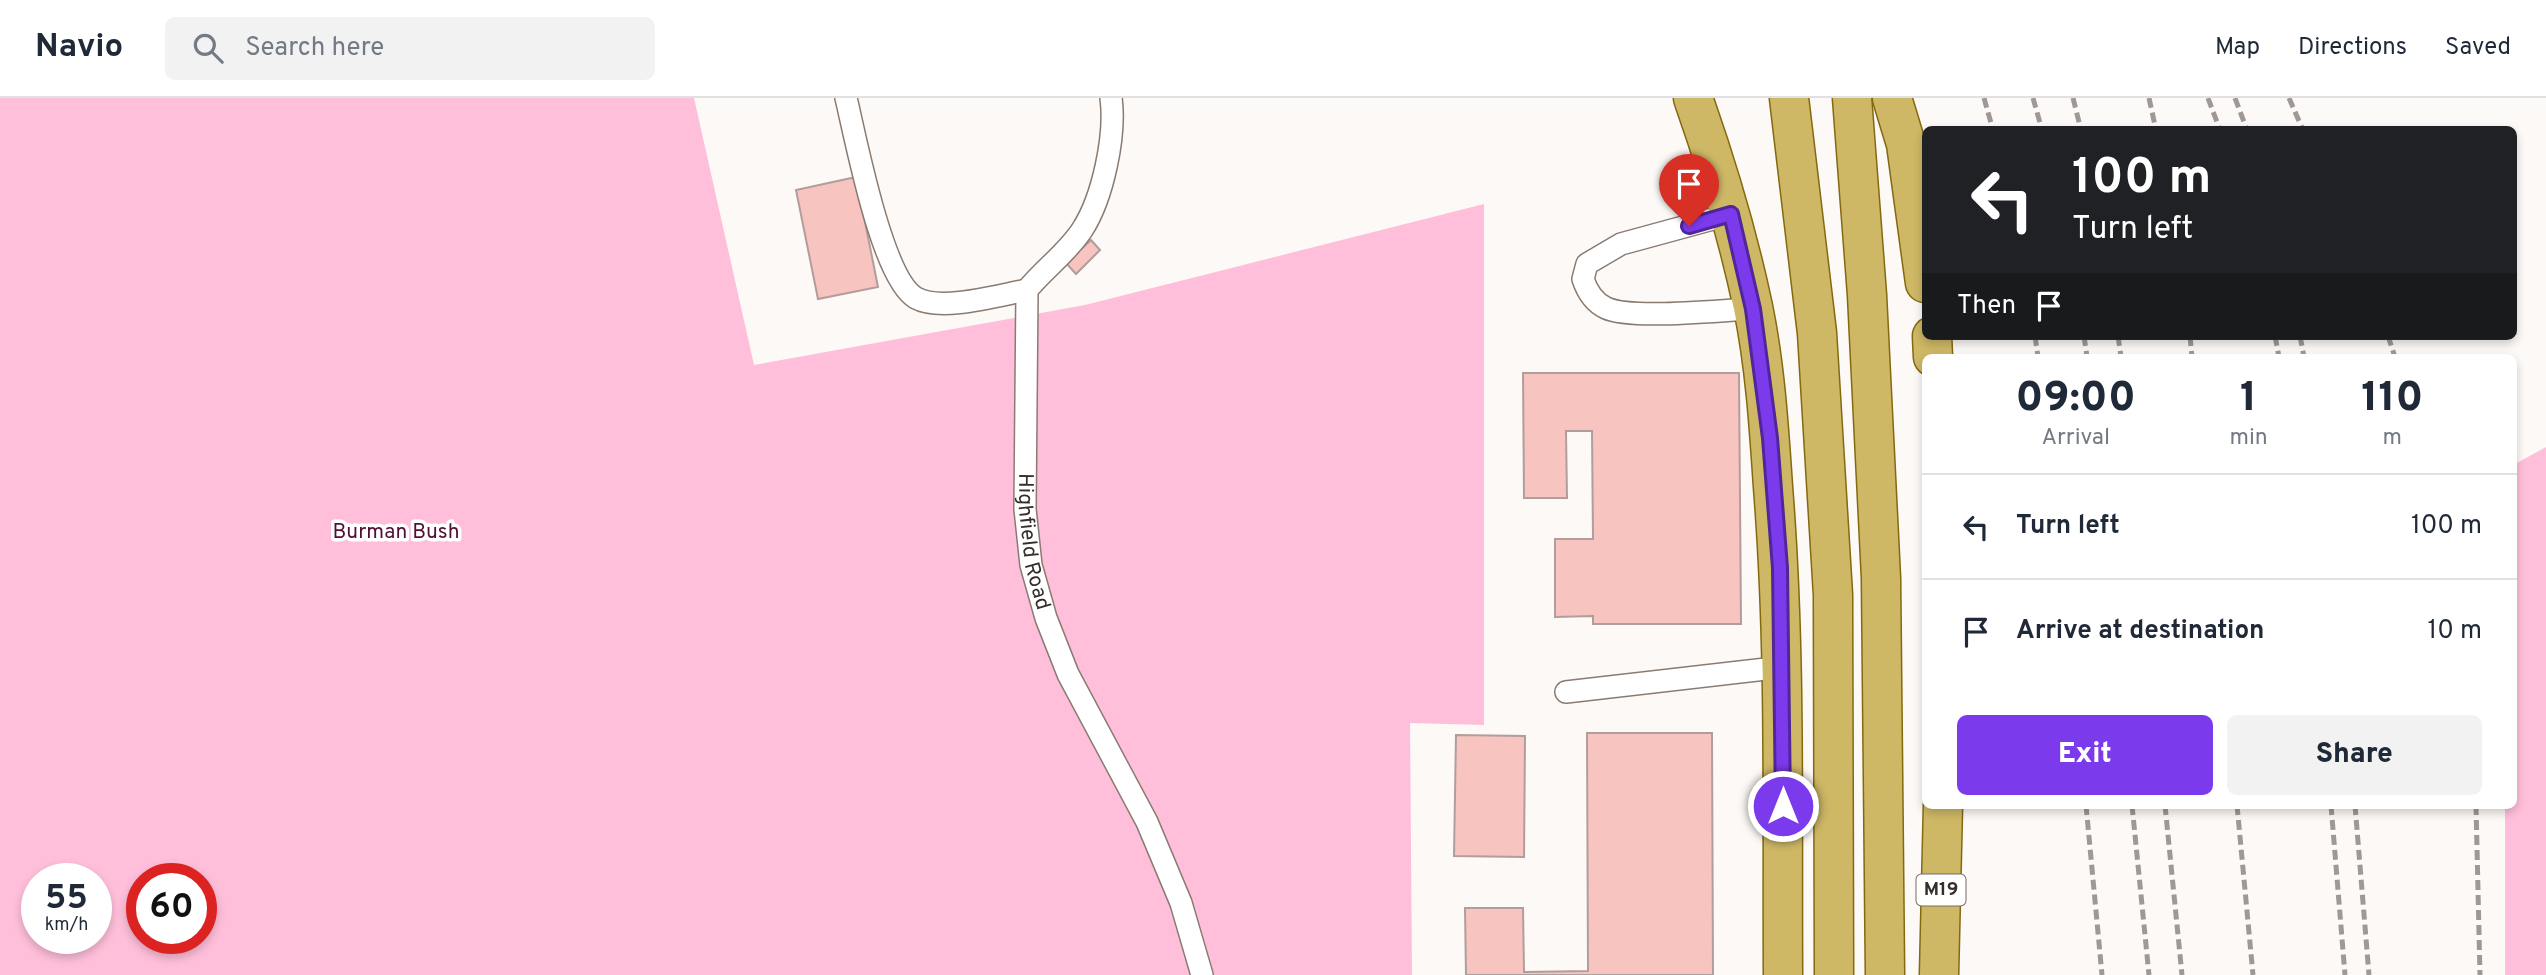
<!DOCTYPE html>
<style>
:root{--surface:#fff;--page:#f2f2f3;--text:#1f2937;--muted:#747a83;--line:#e0e1e3;--accent:#7c3aed}
body{margin:0;font-family:Overpass,sans-serif;background:var(--page);color:var(--text);height:100vh;display:flex;flex-direction:column;font-size:26px;white-space:nowrap}
*{box-sizing:border-box;margin:0}
p{font-size:23px;color:var(--muted)}
.icon{flex:none;width:38px;height:38px;fill:none;stroke:currentColor;stroke-width:2;stroke-linecap:round;stroke-linejoin:round}
.map{position:relative;flex:1;overflow:hidden}
.details{position:absolute;left:1922px;top:256px;width:595px;height:455px;display:flex;flex-direction:column;background:var(--surface);border-radius:10px;box-shadow:0 4px 10px #0003}
.details>*{flex:none}
.guide{position:absolute;left:1922px;top:28px;width:595px;height:214px;border-radius:10px;box-shadow:0 4px 10px #0003;background:#202124;color:#fff;overflow:hidden}
.speed{position:absolute;left:21px;top:765px;display:flex;gap:14px;font-size:35px;font-weight:700;text-align:center}
.speed>*{display:grid;place-content:center;width:91px;height:91px;border-radius:50%;background:var(--surface);box-shadow:0 4px 10px #0003;line-height:1}
.speed small{font-size:18px;font-weight:400}
.speed .limit{border:10px solid #d22;background:#fff;color:#111}
.pin{position:absolute;display:grid;place-items:center;width:60px;height:60px;color:#fff;margin:-72px -30px;border-radius:50% 50% 50% 0;rotate:-45deg;box-shadow:0 0 7px #0007}
.pin .icon{rotate:45deg}
.me{position:absolute;width:77px;margin:-38px;rotate:0deg;stroke-linejoin:round;filter:drop-shadow(0 0 5px #0008)}
.turn{display:flex;align-items:center;gap:24px;height:147px;padding:0 35px;font-size:32px}
.turn .icon{width:91px;height:91px;stroke-width:2.5}
.turn b{display:block;font-size:49px;line-height:60px}
.then{display:flex;align-items:center;height:66px;padding:0 35px;background:#0003;gap:14px;font-size:26px}
.eta{display:flex;justify-content:space-evenly;align-items:center;height:119px;text-align:center}
.eta b{font-size:42px;font-weight:800;line-height:49px}
.button{display:flex;gap:14px;margin-top:auto;padding:14px 35px}
.button a{flex:1;height:80px;border-radius:10px;background:var(--accent);color:#fff;font-size:28px;font-weight:800;line-height:80px;text-align:center}
.button a+a{background:var(--page);color:var(--text)}
ul{padding:0;list-style:none}
li{display:flex;align-items:center;gap:21px;height:105px;padding:0 35px;border-top:2px solid var(--line)}
li div{flex:1}
li b{display:block;font-size:26px}
li em{font-style:normal}
header{display:flex;align-items:center;gap:42px;box-sizing:border-box;height:98px;padding:0 35px;background:var(--surface);border-bottom:2px solid var(--line)}
header strong{font-size:33px}
nav{display:flex;gap:38px;margin-inline-start:auto;font-size:24px}
.search{width:490px;height:63px;background:var(--page);display:flex;align-items:center;gap:18px;box-sizing:border-box;padding:0 24px;border-radius:10px;color:var(--muted);font-size:26px}
.map>svg:first-child{display:block}
.green{fill:#ffbfda;fill-rule:evenodd}
.building{fill:#f8c4bf;stroke:#b19d9b;stroke-width:2}
.lines{fill:none;stroke-linecap:round;stroke-linejoin:round}
.lane-casing{stroke:#8a7b71;stroke-width:24}
.primary-casing{stroke:#84690f;stroke-width:41}
.lane{stroke:#fff;stroke-width:21}
.primary{stroke:#ceb866;stroke-width:38}
.rail{stroke:#9e9996;stroke-width:5;stroke-dasharray:10 5;stroke-linecap:butt}
.route-casing{stroke:#51269a;stroke-width:18}
.route{stroke:#7c3aed;stroke-width:12}
.labels{text-anchor:middle;dominant-baseline:central;stroke-width:7;stroke-linejoin:round;paint-order:stroke}
.shield{fill:#fff;stroke:#726d6a;stroke-width:2}
.shield-label{font-size:19px;font-weight:bold;fill:#352e2a}
.park-label{font-size:21px;fill:#510f33;stroke:#fff}
.street-label{font-size:21px;fill:#352e2a;stroke:#fff}
</style>
<header>
<strong>Navio</strong>
<div class="search"><svg class="icon" aria-label="search" viewBox="0 0 24 24"><circle cx="10" cy="10" r="6"/><path d="M15 15l6 6"/></svg>Search here</div>
<nav><a>Map</a><a>Directions</a><a>Saved</a></nav>
</header>
<div class="map">
<svg width="2546" height="877" viewBox="0 0 2546 877">
<rect width="100%" height="100%" fill="#fdf9f7"/>
<g class="green">
<path d="M0,0H694L754,267L1085,207L1484,106V627L1410,625L1412,877H0ZM37,780H96V840H37ZM142,780H201V840H142Z"/>
<polygon points="2546,349 2546,877 2505,877 2505,707 2513,707 2513,367"/>
</g>
<g class="building">
<polygon points="856,79 878,189 818,201 796,92"/>
<polygon points="1091,142 1100,152 1076,176 1066,165"/>
<polygon points="1523,275 1739,275 1741,526 1593,526 1593,518 1555,519 1555,441 1593,441 1592,333 1566,333 1567,400 1524,400"/>
<polygon points="1587,635 1712,635 1713,877 1466,877 1465,810 1523,810 1524,874 1588,873"/>
<polygon points="1456,637 1525,638 1524,759 1454,758"/>
</g>
<g class="lines">
<defs>
<g id="lane">
<path d="M846,0C856,41 882,181 916,200C941,214 1000,197 1027,192"/>
<path id="s1" d="M1111,0C1116,37 1103,100 1082,132C1067,155 1044,171 1027,192L1025,411L1031,467L1046,520L1068,576L1147,724L1181,805L1202,877"/>
<path d="M1731,116L1621,146L1587,166L1583,181C1587,193 1593,204 1606,210C1632,222 1721,212 1753,211"/>
<polyline points="1566,594 1783,569"/>
</g>
<g id="primary">
<path d="M1693,0C1717,68 1738,138 1753,209C1765,267 1769,329 1773,389C1786,551 1782,714 1783,877"/>
<polyline points="1789,0 1817,235 1833,497 1834,877"/>
<polyline points="1852,0 1867,197 1881,480 1885,877"/>
<polyline points="1892,0 1906,46 1925,185"/>
<polyline points="1932,238 1933,259"/>
<polyline points="1939,877 1943,707"/>
</g>
</defs>
<use href="#lane" class="lane-casing"/>
<use href="#primary" class="primary-casing"/>
<use href="#lane" class="lane"/>
<use href="#primary" class="primary"/>
<g class="rail">
<polyline points="1984,0 1993,32"/>
<polyline points="2033,0 2042,32"/>
<polyline points="2073,0 2081,32"/>
<polyline points="2149,0 2156,32"/>
<polyline points="2208,0 2220,32"/>
<polyline points="2235,0 2247,32"/>
<polyline points="2289,0 2303,32"/>
<polyline points="2035,238 2038,259"/>
<polyline points="2084,238 2087,259"/>
<polyline points="2118,238 2121,259"/>
<polyline points="2190,238 2192,259"/>
<polyline points="2275,238 2279,259"/>
<polyline points="2300,238 2304,259"/>
<polyline points="2388,238 2395,259"/>
<polyline points="2086,707 2102,877"/>
<polyline points="2132,707 2149,877"/>
<polyline points="2165,707 2182,877"/>
<polyline points="2237,707 2253,877"/>
<polyline points="2331,707 2345,877"/>
<polyline points="2355,707 2369,877"/>
<polyline points="2476,707 2480,877"/>
</g>
</g>
<g class="lines">
<defs>
<polyline id="route" points="1689,128 1731,116 1753,211 1770,340 1780,470 1783,708"/>
</defs>
<use href="#route" class="route-casing"/>
<use href="#route" class="route"/>
</g>
<g class="labels">
<rect class="shield" x="1916.5" y="776.5" width="49" height="31" rx="5"/>
<g class="shield-label">
<text x="1941" y="792">M19</text>
</g>
<g class="park-label">
<text x="396" y="434">Burman Bush</text>
</g>
<g class="street-label">
<text stroke="none"><textPath href="#s1" startOffset="471">Highfield Road</textPath></text>
</g>
</g>
</svg>
<div class="speed"><div>55<small>km/h</small></div><div class="limit">60</div></div>
<div class="pin" style="left:1689px;top:128px;background:#d93025"><svg class="icon" aria-label="arrive" viewBox="0 0 24 24"><path d="M6 21V4h12l-3 4 3 4H6"/></svg></div>
<svg class="me" style="left:1783px;top:708px" viewBox="-20 -20 40 40"><circle r="17" fill="#7c3aed" stroke="#fff" stroke-width="3"/><path d="M0-11L8 9 0 5-8 9z" fill="#fff"/></svg>
<div class="guide">
<div class="turn"><svg class="icon" aria-label="left" viewBox="0 0 24 24"><path d="M17 20v-9H6M10 6l-5 5 5 5"/></svg><div><b>100 m</b>Turn left</div></div>
<div class="then">Then<svg class="icon" aria-label="arrive" viewBox="0 0 24 24"><path d="M6 21V4h12l-3 4 3 4H6"/></svg></div>
</div>
<section class="details">
<div class="eta">
<div><b>09:00</b><p>Arrival</p></div>
<div><b>1</b><p>min</p></div>
<div><b>110</b><p>m</p></div>
</div>
<ul>
<li><svg class="icon" aria-label="left" viewBox="0 0 24 24"><path d="M17 20v-9H6M10 6l-5 5 5 5"/></svg><div><b>Turn left</b></div><em>100 m</em></li>
<li><svg class="icon" aria-label="arrive" viewBox="0 0 24 24"><path d="M6 21V4h12l-3 4 3 4H6"/></svg><div><b>Arrive at destination</b></div><em>10 m</em></li>
</ul>
<div class="button"><a>Exit</a><a>Share</a></div>
</section>
</div>
